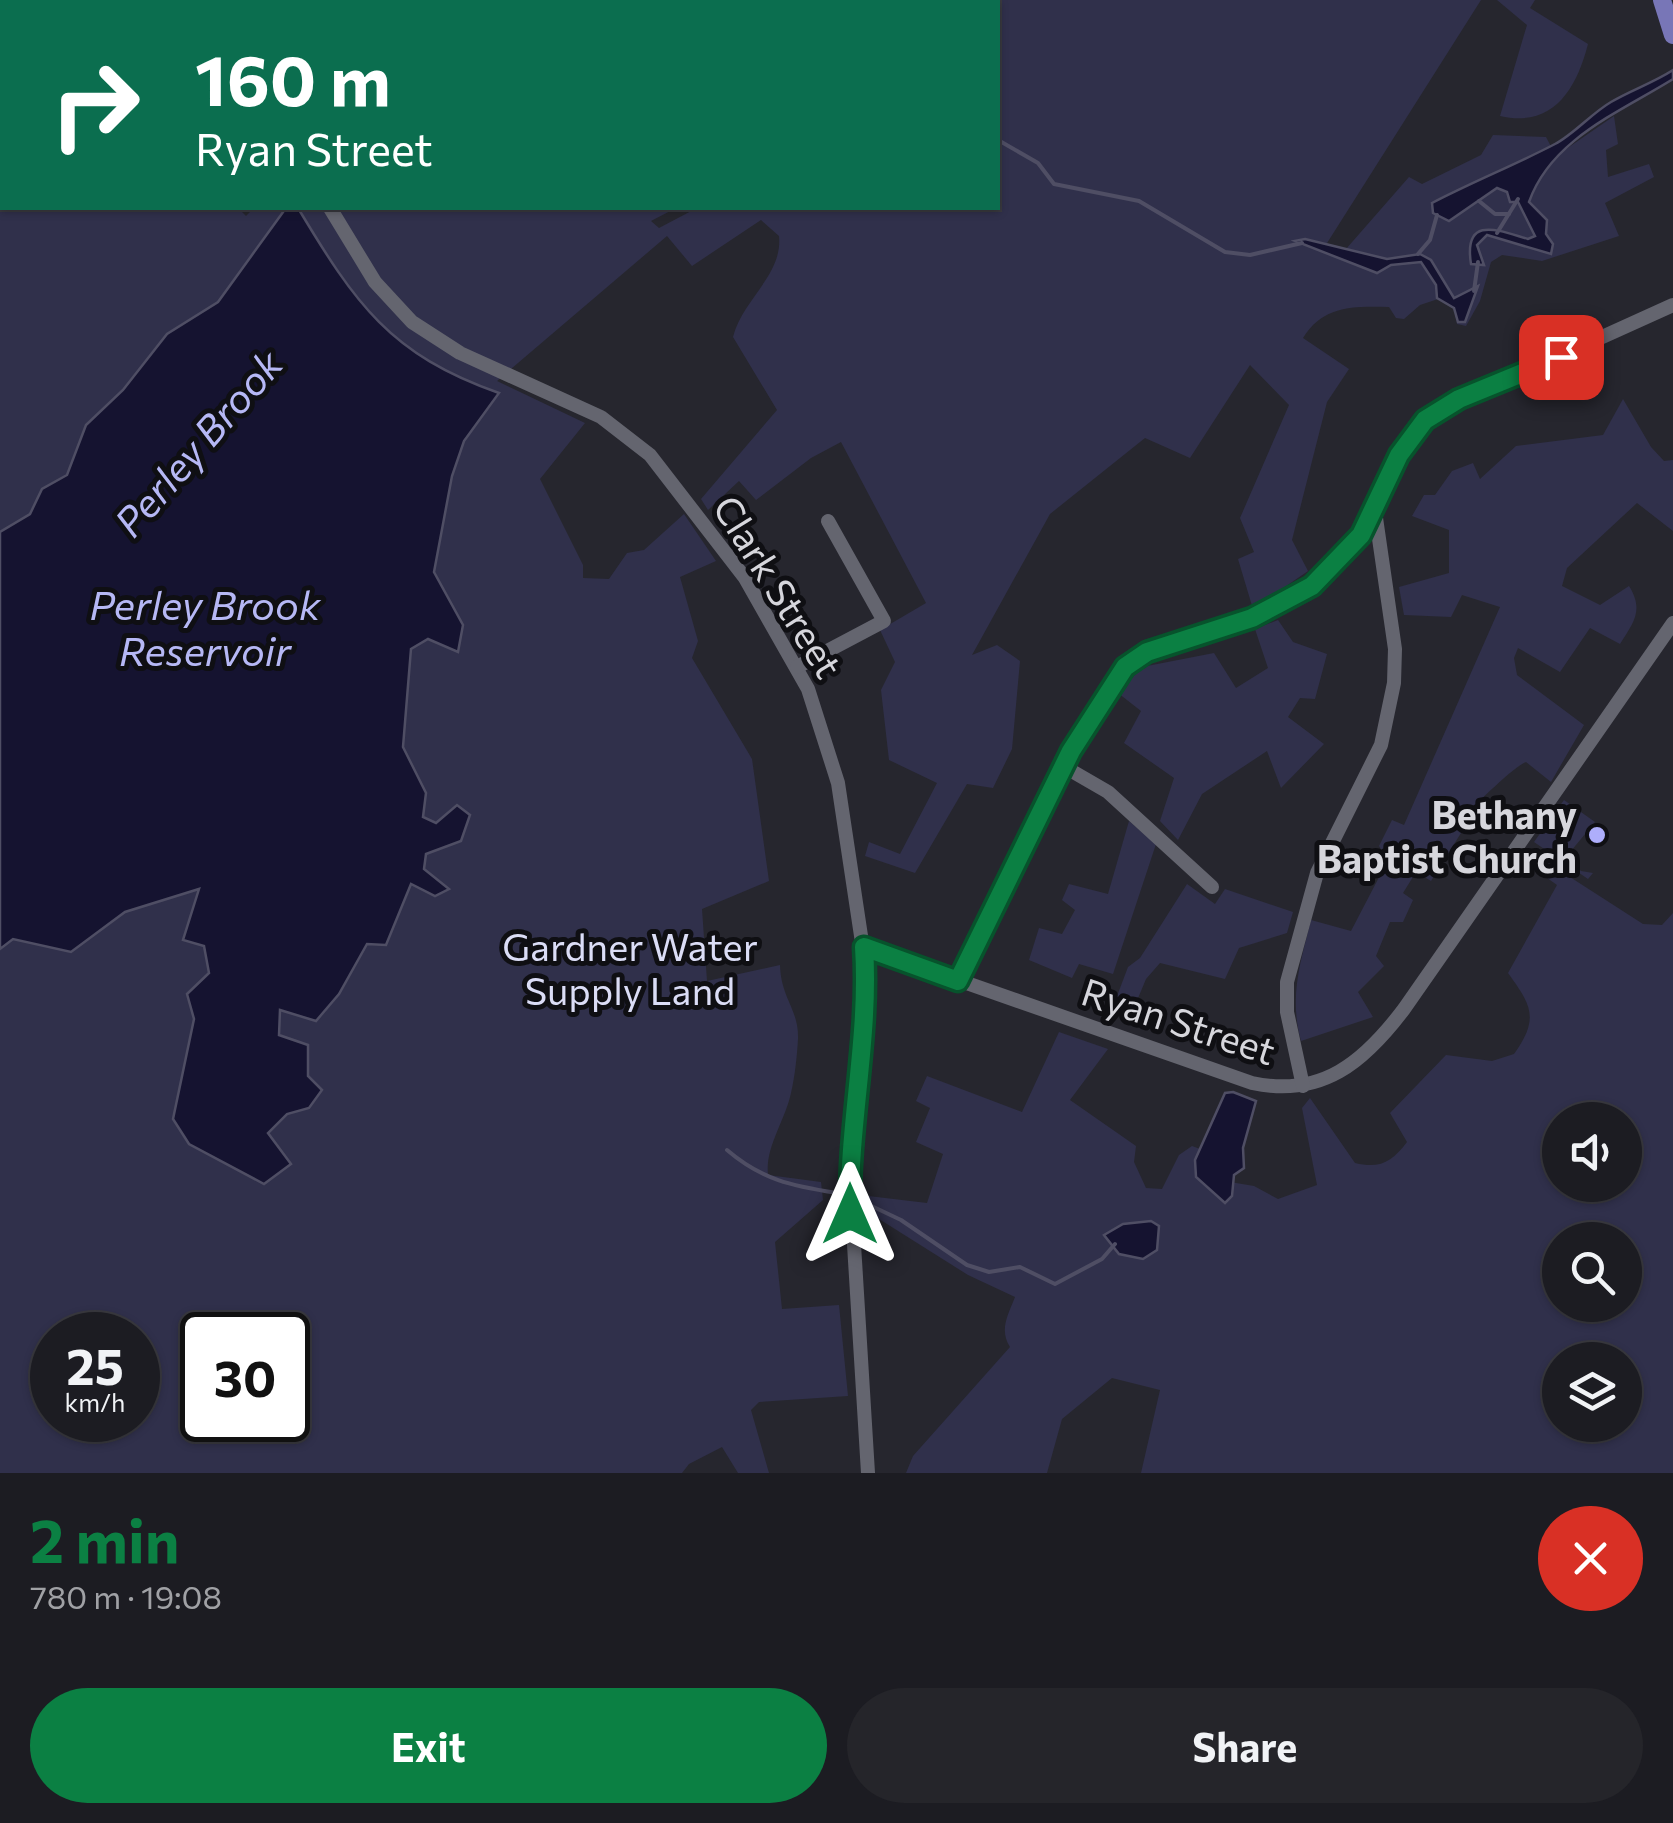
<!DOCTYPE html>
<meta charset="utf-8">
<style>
:root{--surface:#1c1c22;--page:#25252a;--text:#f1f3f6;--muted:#a0a1a5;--line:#3a3a40;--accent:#0b8043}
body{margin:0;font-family:Commissioner,sans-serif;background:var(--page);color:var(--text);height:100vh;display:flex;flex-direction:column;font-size:38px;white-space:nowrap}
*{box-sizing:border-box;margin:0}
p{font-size:32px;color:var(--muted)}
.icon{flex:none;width:55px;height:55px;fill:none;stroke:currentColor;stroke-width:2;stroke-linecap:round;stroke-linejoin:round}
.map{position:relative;height:1473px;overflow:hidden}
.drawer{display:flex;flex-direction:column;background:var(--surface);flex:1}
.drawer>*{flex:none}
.top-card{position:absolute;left:0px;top:0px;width:1000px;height:210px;box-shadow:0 2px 8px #0004,0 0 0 2px var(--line);background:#0b6e4f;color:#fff;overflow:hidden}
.fabs{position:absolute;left:1542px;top:1102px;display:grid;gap:20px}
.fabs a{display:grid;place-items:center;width:100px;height:100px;border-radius:50%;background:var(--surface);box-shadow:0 2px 8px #0004,0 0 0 2px var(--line);font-size:50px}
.speed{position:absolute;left:30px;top:1312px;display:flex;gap:20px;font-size:50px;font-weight:700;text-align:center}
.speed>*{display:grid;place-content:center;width:130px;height:130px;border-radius:50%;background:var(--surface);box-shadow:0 2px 8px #0004,0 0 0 2px var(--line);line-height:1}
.speed small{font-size:25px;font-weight:400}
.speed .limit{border:5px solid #111;border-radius:15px;background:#fff;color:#111}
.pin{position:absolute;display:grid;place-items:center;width:85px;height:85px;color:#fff;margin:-42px;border-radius:20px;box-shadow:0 5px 15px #0006}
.me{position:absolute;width:110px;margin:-55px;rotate:0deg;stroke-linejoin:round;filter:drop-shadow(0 0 8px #0008)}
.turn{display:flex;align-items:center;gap:35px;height:210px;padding:0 30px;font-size:45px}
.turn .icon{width:130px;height:130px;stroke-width:2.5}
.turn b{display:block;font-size:70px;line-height:85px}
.round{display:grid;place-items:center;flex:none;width:105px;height:105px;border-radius:52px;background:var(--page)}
.summary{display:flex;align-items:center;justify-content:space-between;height:170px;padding:0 30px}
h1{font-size:60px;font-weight:700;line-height:75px;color:var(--accent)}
.primary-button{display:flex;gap:20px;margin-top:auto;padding:20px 30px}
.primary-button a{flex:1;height:115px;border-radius:60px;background:var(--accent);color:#fff;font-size:40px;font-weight:700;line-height:115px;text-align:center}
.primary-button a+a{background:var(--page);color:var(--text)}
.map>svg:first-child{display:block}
.green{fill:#30304b;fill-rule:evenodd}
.water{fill:#151330;stroke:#4f4e64;stroke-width:2.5}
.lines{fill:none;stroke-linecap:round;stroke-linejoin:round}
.stream{stroke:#4f4e64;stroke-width:4}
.minor{stroke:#64656f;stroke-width:14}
.major{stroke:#7876b7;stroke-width:18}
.route-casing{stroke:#07532c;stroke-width:25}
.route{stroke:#0b8043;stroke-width:18}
.poi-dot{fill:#aeaefb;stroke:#0f0f13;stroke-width:4}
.labels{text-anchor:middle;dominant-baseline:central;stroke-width:10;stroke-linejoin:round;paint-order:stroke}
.street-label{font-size:38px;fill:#d6d6dc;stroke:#0f0f13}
.poi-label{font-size:38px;font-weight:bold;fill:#d6d6dc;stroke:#0f0f13;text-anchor:end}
.park-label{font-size:38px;fill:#dbddf6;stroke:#0f0f13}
.water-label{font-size:40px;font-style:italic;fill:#b6b8f5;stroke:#0f0f13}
</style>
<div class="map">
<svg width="1673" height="1473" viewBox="0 0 1673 1473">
<rect width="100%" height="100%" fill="#26262e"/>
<g class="green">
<path d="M973,0H1481L1322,251L1349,259L1353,252L1346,249L1409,177L1422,184L1481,155L1493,135L1546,137L1556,156L1614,116L1618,144L1606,150L1608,177L1649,164L1654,177L1605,203L1619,236L1542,261L1502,255L1491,262L1480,301L1466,326L1457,324L1454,308L1438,299L1420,305L1404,319L1396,318L1389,307C1354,306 1323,305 1303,338L1349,369L1327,402L1292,540L1308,571L1253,609L1238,559L1254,552L1240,518L1289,405L1250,365L1190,458L1145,438L1050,514L972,655L997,645L1020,661L1012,749L993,788L967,784L915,873L865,856L869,842L900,854L937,783L889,760L881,690L895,662L880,630L926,603L841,442L811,458L756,500L739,481L708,510L701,499L777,410L733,337C742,300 783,275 779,236L761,220L692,266L667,236L497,381L585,423L540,479L583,565V578L609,579L627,553L644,550L684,514L716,561L680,577L698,641L692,658L752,759L769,881L702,909L707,981L780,965C781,999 799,1009 798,1039C797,1056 795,1076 791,1093C785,1121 765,1147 768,1175L821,1182L823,1200L775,1242L782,1309L839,1305L848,1396L759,1402L751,1410L769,1473H738L722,1447L689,1464L682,1473H0V31L2,208H238L246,216L254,208H676L651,221L659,228L697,208H998V2H970ZM52,1335H138V1420H52ZM202,1335H288V1420H202Z"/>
<path d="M1497,0H1535L1530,8L1588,44C1576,91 1552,128 1500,116L1527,25Z"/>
<path d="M1623,399L1651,447L1664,461L1673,460V531L1637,503L1567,568L1562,586L1600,605L1629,586C1644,610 1634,622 1620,644L1590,628L1560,672L1518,648L1514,658L1517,675L1584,725L1551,782L1526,762C1513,767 1478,803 1464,815L1466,825L1431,881L1416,872L1403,893L1413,900L1403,922H1390L1376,956L1384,966L1358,992L1373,1017L1301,1041C1289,997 1300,964 1311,920L1351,931L1388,860L1379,846L1392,820L1404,825L1500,607L1462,595L1451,617L1404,615L1399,587L1449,573V530L1412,516L1424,495H1435L1452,471L1473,463L1480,479L1516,446L1603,435Z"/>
<polygon points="1278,620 1293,642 1327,654 1315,699 1300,698 1288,717 1324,744 1281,788 1267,751 1202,794 1178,840 1160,821 1174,778 1124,743 1141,711 1118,693 1142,667 1214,653 1236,688 1268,668 1255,629"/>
<polygon points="1564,800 1595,822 1566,857 1581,871 1593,873 1588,879 1534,842"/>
<polygon points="1129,821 1156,844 1113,974 1079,964 1072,978 1029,960 1039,928 1062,934 1075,910 1062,900 1069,884 1108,894"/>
<path d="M1528,850L1643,924L1662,925L1673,913V1473H1141L1160,1390L1112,1378L1062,1419L1047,1473H906L913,1456L1010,1347C999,1330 1008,1315 1015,1297L968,1275L860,1207V1195L927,1203L943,1154L916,1142L930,1108L916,1101L927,1076L1022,1112L1059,1032L1108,1049L1070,1100L1136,1146L1134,1162L1146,1188L1162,1189L1179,1155L1192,1146L1200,1149L1196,1177L1224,1202L1232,1196L1230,1182L1254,1186L1278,1199L1317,1185L1302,1108L1310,1098L1355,1163C1380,1169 1392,1162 1407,1142L1390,1113L1446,1055L1492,1061L1514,1054C1540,1018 1531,1005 1508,973L1557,885L1519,858ZM1560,1120H1625V1185H1560ZM1560,1240H1625V1305H1560ZM1560,1360H1625V1425H1560Z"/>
<polygon points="1187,884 1215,904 1225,889 1293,912 1287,933 1239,948 1225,979 1160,963 1146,979 1131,1015 1111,1012 1128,967 1140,958"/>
</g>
<g class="water">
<polygon points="562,0 824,0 558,2"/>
<path d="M1673,70V79C1620,112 1551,139 1529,202L1547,220L1546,234L1553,244L1551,254L1487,235L1477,245L1484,265L1471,264C1463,214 1500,231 1528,239L1535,236L1518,202H1510L1507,192L1497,188L1449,221L1433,213L1432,203C1472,182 1517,164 1555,144C1573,135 1592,113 1611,102C1631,90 1653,83 1673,70Z"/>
<path d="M286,208H298C355,303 390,355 499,393L464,441L452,476L434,572L463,625L458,652L428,639L411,649L403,747L426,793L423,817L436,823L457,805L470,815L461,841L426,854L424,869L449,889L435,896L411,884L386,945L367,944L339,994L316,1021L280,1010L279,1035L308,1045V1076L322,1090L309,1108L287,1114L268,1133L291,1164L264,1184L189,1144L173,1119L194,1019L187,994L209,973L204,946L183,940L199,889L125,912L71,952L13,939L0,949V532L30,514L42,489L67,475L86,425L123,390L167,334L218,302Z"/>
<polygon points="1305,239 1387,259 1420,254 1431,260 1454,298 1478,286 1465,322 1458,322 1454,308 1437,298 1436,285 1421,262 1391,265 1377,273 1295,241"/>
<polygon points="1233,1092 1256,1101 1243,1148 1244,1168 1234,1175 1232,1196 1225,1203 1196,1177 1195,1160 1225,1093"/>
<polygon points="1151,1221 1159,1226 1157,1250 1143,1259 1119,1254 1104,1235 1123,1224"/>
</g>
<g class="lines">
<g class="stream">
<polyline points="968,0 969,2"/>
<polyline points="998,140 1038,163 1054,184 1139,201 1225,252 1250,255 1302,243"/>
<polyline points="1479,201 1495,214 1509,214"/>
<polyline points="1497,233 1518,199"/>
<polyline points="1418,254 1430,240 1437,215"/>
<polyline points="1474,291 1478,262"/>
<path d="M727,1150C762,1180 792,1186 837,1193"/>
<polyline points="863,1202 901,1220 967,1265 989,1272 1020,1267 1055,1284 1102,1259 1115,1244"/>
</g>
<g class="minor">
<polyline points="108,0 112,2"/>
<polyline points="340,2 342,0"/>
<polyline points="330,208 375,282 412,322 460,353 601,417 650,455 745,578 808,689 838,783 866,969 850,1179 868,1473"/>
<polyline points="797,667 884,621 828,521"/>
<polyline points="1063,766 1108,792 1212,887"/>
<path d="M864,947L1252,1083C1322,1098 1364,1062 1404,1009L1673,623"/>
<polyline points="958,981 1071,751 1130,663 1147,652 1252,618 1321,579 1361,535 1399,455 1432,414 1673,305"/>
<polyline points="1303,1086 1287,1012 1287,982 1317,873 1381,745 1394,683 1395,649 1375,511"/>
</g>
<polyline class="major" points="1662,0 1673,35"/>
</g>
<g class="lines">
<defs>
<path id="route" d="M850,1214C848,1124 870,1037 864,947L958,981L1071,751L1125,667L1147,652L1252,618L1312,586L1361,535L1399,455L1425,420L1459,399L1561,357"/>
</defs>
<use href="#route" class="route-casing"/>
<use href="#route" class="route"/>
</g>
<circle class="poi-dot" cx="1597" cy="835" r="10"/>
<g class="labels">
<g class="street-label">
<text transform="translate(779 586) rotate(58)">Clark Street</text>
<text transform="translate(1179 1020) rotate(18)">Ryan Street</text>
</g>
<g class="poi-label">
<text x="1577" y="813">Bethany<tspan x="1577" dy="44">Baptist Church</tspan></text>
</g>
<g class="park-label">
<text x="630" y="945">Gardner Water<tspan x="630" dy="44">Supply Land</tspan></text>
</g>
<g class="water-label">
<text transform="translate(197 442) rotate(-49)">Perley Brook</text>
<text x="205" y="603">Perley Brook<tspan x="205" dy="46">Reservoir</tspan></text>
</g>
</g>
</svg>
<div class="fabs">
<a><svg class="icon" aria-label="sound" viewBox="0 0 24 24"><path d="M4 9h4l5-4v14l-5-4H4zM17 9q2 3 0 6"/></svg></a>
<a><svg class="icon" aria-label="search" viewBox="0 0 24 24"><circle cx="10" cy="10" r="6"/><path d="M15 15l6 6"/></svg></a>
<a><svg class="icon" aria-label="layers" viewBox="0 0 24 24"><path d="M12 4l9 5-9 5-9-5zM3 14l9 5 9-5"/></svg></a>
</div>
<div class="speed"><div>25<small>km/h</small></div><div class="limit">30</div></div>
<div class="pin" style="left:1561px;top:357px;background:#d93025"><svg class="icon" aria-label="arrive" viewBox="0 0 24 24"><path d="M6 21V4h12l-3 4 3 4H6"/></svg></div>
<svg class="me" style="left:850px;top:1214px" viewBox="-20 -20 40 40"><path d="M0-17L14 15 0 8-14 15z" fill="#0b8043" stroke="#fff" stroke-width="4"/></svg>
<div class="top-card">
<div class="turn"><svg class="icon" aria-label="right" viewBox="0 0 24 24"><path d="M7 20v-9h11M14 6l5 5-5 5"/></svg><div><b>160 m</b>Ryan Street</div></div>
</div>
</div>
<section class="drawer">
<div class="summary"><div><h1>2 min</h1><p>780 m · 19:08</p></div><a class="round" style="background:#d93025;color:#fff"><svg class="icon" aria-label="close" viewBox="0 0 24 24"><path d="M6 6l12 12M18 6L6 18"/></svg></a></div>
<div class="primary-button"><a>Exit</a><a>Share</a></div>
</section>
